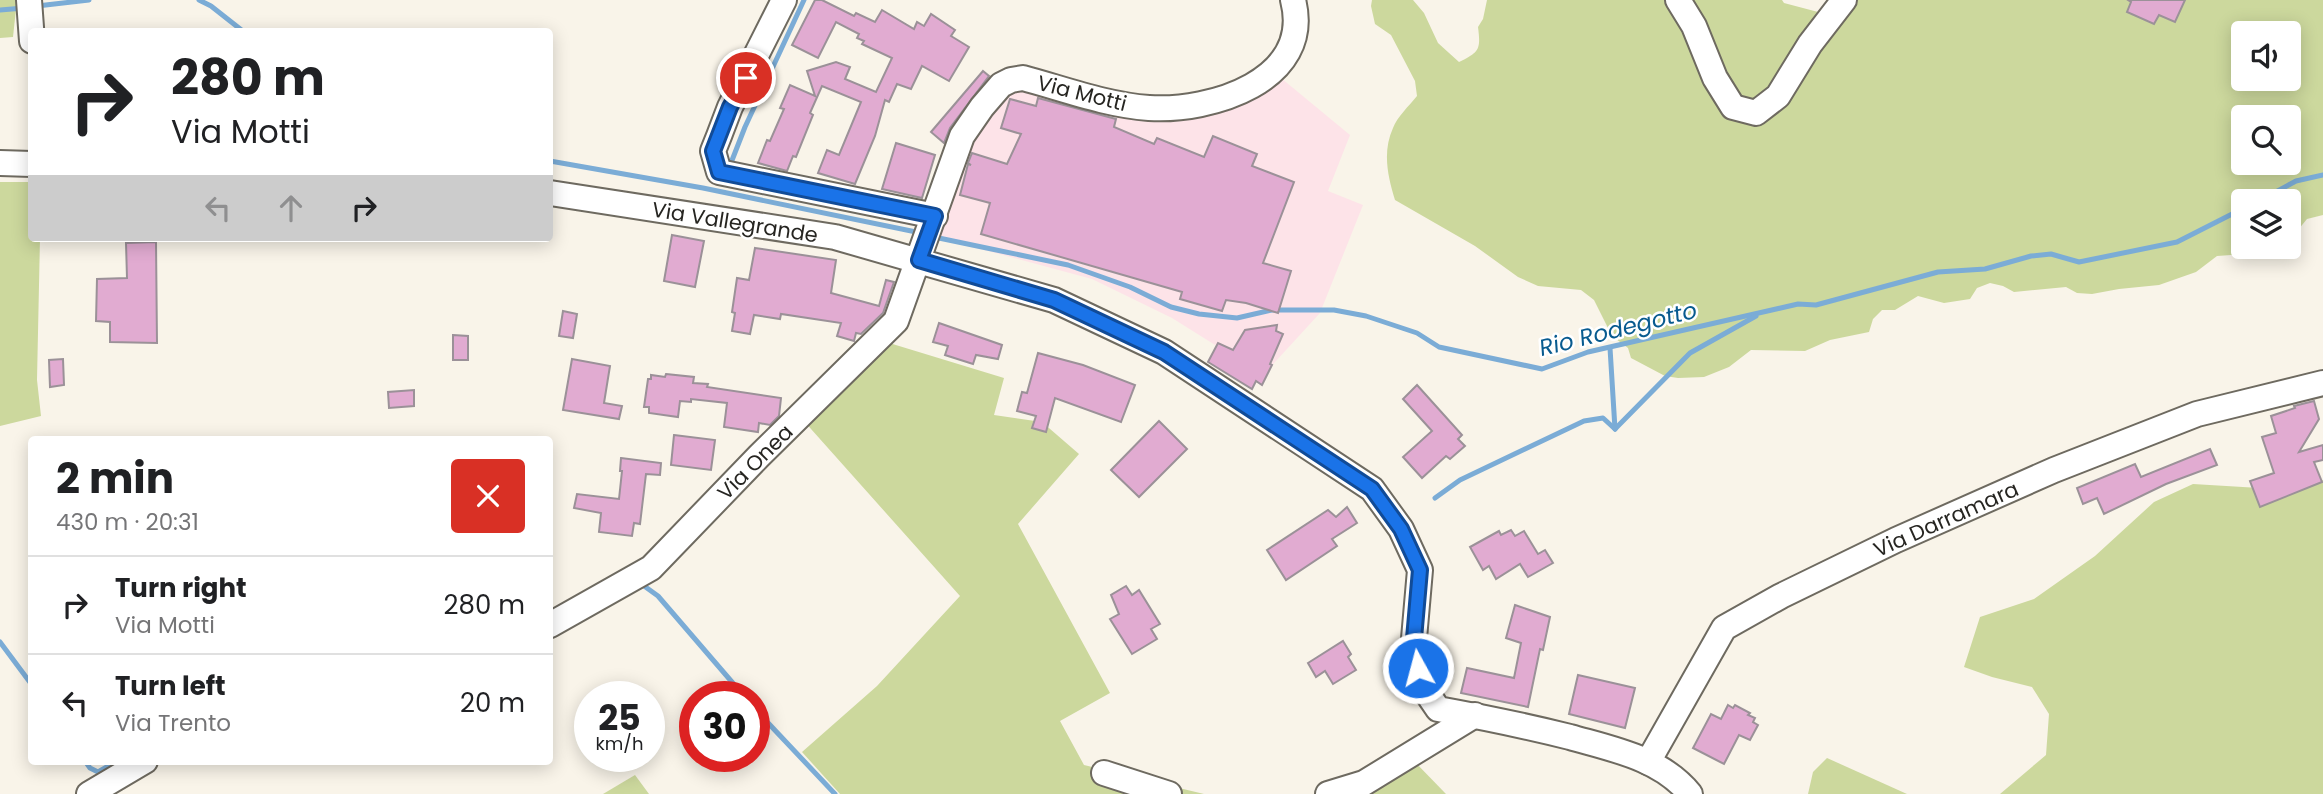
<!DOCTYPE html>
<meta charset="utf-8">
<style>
:root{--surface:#fff;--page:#f6f6f6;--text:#202124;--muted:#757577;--line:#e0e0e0}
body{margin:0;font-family:Poppins,sans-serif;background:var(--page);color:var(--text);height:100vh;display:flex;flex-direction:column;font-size:26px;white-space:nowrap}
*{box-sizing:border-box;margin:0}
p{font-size:23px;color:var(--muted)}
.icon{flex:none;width:38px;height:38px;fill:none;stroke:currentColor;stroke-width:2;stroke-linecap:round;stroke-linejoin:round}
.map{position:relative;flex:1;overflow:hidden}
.details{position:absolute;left:28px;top:436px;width:525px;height:329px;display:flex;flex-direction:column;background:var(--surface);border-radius:7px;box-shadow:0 4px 18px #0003}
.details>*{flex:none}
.top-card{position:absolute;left:28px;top:28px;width:525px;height:214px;border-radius:7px;box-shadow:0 4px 18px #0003;background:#fff;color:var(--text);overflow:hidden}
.fabs{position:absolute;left:2231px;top:21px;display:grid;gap:14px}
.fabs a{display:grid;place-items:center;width:70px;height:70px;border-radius:7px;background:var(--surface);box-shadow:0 4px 18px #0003;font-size:35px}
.speed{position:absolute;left:574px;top:681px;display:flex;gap:14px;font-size:35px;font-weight:700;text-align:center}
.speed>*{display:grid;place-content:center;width:91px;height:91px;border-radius:50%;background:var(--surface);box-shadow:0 4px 18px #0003;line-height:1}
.speed small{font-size:18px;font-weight:400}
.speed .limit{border:10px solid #d22;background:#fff;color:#111}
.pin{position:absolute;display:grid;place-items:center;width:60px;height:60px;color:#fff;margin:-30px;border:4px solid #fff;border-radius:50%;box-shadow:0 2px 7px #0007}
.me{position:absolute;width:77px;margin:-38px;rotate:353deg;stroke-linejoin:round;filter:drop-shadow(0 0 5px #0008)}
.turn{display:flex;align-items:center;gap:24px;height:147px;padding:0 28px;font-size:32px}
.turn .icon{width:91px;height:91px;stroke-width:2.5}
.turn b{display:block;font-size:49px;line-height:60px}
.lanes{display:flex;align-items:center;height:66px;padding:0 28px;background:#0003;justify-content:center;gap:35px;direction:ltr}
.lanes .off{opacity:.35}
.round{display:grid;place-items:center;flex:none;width:74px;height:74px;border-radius:7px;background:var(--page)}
.head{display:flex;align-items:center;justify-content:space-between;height:119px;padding:0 28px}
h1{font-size:42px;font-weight:700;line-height:52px}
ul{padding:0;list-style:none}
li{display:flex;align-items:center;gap:21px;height:98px;padding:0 28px;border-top:2px solid var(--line)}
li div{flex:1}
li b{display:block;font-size:26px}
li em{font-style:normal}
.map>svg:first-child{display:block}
.industrial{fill:#fde3e8}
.green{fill:#ccd89d;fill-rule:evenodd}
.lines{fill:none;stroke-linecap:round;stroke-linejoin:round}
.stream{stroke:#7bacd6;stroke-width:5}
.building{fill:#e1abd1;stroke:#9b9198;stroke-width:2}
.minor-casing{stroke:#6e6a60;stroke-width:28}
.minor{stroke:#fff;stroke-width:24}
.route-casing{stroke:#114b97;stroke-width:18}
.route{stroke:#1a73e8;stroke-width:12}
.labels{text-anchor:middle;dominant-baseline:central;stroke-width:5;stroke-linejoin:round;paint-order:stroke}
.street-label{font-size:21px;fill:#262521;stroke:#fff}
.water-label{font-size:23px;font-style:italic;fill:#085b8f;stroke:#fff}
</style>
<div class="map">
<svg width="2323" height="794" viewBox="0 0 2323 794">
<rect width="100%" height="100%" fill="#f9f4e9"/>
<polygon class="industrial" points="1281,78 1350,135 1328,191 1363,205 1320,313 1263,375 1172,318 1092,279 988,251 928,237 997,84 1156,110 1232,83 1263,93"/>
<g class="green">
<polygon points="0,0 17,0 13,37 0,38"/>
<path d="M1372,0H1413L1424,13L1438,43L1459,62C1479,52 1481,50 1478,27L1483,19L1487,0H1782L1784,3L1837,17L1850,0H2323V215L2307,219L2289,241V201H2244V247H2254L2245,254L2217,256L2196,272L2159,285L2119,289L2092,294L2077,293L2066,287L2014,292L2003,286L1990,283L1977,288L1970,299L1944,303L1918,296L1895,310H1882L1873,319L1869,332L1830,340L1805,351L1751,350L1729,367L1704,377L1678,378L1665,376L1631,358L1628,348L1612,336L1594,300L1581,290L1538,286L1518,277L1475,246L1395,200C1388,177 1382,152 1393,128C1397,117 1409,106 1417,96L1415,81L1391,35L1375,24L1371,6ZM2244,33H2289V79H2244ZM2244,117H2289V163H2244Z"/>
<polygon points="0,182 31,182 32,238 40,238 37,380 41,416 0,426"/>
<polygon points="886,342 1004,378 994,415 1042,422 1079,454 1018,524 1110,693 1060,721 1084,765 1204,794 840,794 802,752 877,686 960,596 803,420"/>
<polygon points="2323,480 2323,794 2000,794 2046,755 2049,714 2032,687 1992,677 1964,667 1980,617 2034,599 2095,556 2154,502 2193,484 2276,489"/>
<polygon points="1827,758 1907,794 1808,794 1813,772"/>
<polygon points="1413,760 1446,794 1322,794"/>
<polygon points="635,775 649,794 603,794"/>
</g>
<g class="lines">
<g class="stream">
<polyline points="199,0 211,6 244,32"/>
<polyline points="37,6 89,0"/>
<polyline points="0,10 24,8"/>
<polyline points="550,161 703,188 921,233"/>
<polyline points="729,168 745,127 804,0"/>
<polyline points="2259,201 2296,181 2323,175"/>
<polyline points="934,237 1068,265 1130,287 1171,307 1199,314 1237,318 1272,310 1334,310 1366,316 1417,333 1439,347 1542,369 1588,352 1798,304 1816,305 1938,272 1985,269 2031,256 2051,254 2079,262 2177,242 2244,208"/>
<polyline points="1610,348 1615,429"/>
<polyline points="1615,429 1690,353 1756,316"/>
<polyline points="1435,498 1460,480 1584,421 1603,418 1615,429"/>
<polyline points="640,583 658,596 744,696"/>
<polyline points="0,642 32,685"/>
<polyline points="754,708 835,794"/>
<polyline points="85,761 90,768 98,772 117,761"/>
</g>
</g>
<g class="building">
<polygon points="815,0 822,0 854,16 856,13 875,22 882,10 914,29 917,22 924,26 931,14 955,30 951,36 969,47 949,81 922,66 911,89 897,84 889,102 885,100 875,136 855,184 818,173 827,150 839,155 861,102 822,86 810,113 813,115 796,157 793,156 787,171 758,163 767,140 770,141 784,109 780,108 790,85 815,96 807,71 836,62 850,67 845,79 876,92 892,58 862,44 864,41 857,38 859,34 836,22 818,58 792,45"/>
<polygon points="2128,0 2185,0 2175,22 2159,15 2154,24 2127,12 2131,2"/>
<polygon points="983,71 989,76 950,128 944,143 931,132"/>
<polygon points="1038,98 1116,119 1114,127 1154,144 1157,138 1204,157 1213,136 1257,154 1252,166 1294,182 1263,263 1291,271 1278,313 1246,303 1226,300 1222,311 1180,299 1182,292 981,234 990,203 960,195 968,164 971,165 968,163 972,153 1007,164 1021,134 1001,128 1010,99 1036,106"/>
<polygon points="896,143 935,155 922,198 882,189"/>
<polygon points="672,235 704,241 695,287 664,281"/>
<polygon points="156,242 157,343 110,342 110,322 96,321 97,279 127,278 126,243"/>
<polygon points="755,248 836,260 831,293 879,306 886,280 894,282 883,313 861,334 856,333 854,341 837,336 841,323 781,314 780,319 754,315 750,334 732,331 735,313 732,312 737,278 749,280"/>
<polygon points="563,311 577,314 573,338 559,336"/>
<polygon points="939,323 1002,345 998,359 976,355 973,364 945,355 948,346 933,342"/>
<polygon points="1277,325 1276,331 1283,334 1270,364 1272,365 1262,385 1256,381 1252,389 1208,362 1218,343 1233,350 1245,330"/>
<polygon points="453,335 468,336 468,360 453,360"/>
<polygon points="1038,353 1083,365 1135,385 1121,422 1055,398 1046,432 1032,428 1036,416 1017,411 1022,392 1027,393"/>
<polygon points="63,359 64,385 50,387 49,360"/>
<polygon points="572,359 610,366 604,403 622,406 619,419 563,410"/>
<polygon points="666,374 694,377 693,383 708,384 707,387 781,398 779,416 770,425 759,423 758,432 724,427 727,403 691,399 691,402 680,401 678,417 649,413 649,407 644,407 648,379 651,379 651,375 665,377"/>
<polygon points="1417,385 1462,435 1458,439 1465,446 1450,459 1446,456 1422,478 1403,457 1432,431 1403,399"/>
<polygon points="414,390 414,406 389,408 388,392"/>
<polygon points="2314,401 2319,419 2299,452 2323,445 2323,460 2314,462 2322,482 2260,507 2250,481 2274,473 2262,437 2276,433 2271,416 2295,408 2294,406"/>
<polygon points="1159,421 1187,449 1139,497 1111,470"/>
<polygon points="674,435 715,440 711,470 671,465"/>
<polygon points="2210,449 2217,465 2166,484 2104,514 2097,498 2083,504 2077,488 2135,464 2141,477"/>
<polygon points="621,458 661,463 660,475 646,474 640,524 634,523 632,536 599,532 601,513 574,508 577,494 619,499 622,471 620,471"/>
<polygon points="1347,507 1357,523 1332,539 1337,546 1286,580 1267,550 1328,510 1336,517"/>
<polygon points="1511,530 1515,536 1524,531 1538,554 1545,550 1553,563 1528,577 1520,564 1496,579 1489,566 1483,570 1470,547 1499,531 1501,535"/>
<polygon points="1126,586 1132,595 1139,590 1160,624 1151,629 1157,639 1132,654 1110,619 1119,614 1111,595"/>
<polygon points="1515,605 1550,617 1543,650 1540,649 1528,707 1461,693 1467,668 1514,678 1521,643 1506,638"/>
<polygon points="1343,641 1351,654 1348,657 1356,670 1333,684 1325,671 1316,677 1308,663"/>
<polygon points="1578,675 1635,688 1625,728 1569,714"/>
<polygon points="1728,705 1733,708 1735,705 1750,713 1748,715 1755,718 1753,722 1758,725 1750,740 1739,735 1724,764 1693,748 1711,714 1721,719"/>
</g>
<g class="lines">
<defs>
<g id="minor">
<polyline points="29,0 32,41"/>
<polyline points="784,0 730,107 719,136 713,151 719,172 935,216"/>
<polyline points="1678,0 1694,26 1715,78 1733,107 1756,113 1778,96 1810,44 1844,0"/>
<polyline points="0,163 32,164"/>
<path d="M550,193L835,237L1054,300L1164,352L1372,489L1401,529L1420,570L1413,650L1423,687L1438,709C1482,717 1526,726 1570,737C1612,749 1661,758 1690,794"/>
<path d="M550,625L651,568L759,456L896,321L962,136L982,107L1001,85L1011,80L1023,78C1064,89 1106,105 1149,108C1210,112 1314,81 1293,0"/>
<polyline points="1648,762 1724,628 1781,596 1896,540 2054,470 2197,414 2323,383"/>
<polyline points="1104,773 1169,794"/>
<polyline points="89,794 145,761"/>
<polyline points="1328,794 1364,783 1475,715"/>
</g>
</defs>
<use href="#minor" class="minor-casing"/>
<use href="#minor" class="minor"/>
</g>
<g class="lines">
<defs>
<polyline id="route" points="746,78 730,107 713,151 719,172 935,216 919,260 1054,300 1164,352 1372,489 1401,529 1420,570 1413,650 1418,668"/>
</defs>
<use href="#route" class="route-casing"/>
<use href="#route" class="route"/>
</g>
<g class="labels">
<g class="street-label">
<text transform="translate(1082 93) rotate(14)">Via Motti</text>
<text transform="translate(735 222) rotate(9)">Via Vallegrande</text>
<text transform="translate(755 462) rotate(-45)">Via Onea</text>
<text transform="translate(1946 519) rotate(-24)">Via Darramara</text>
</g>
<g class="water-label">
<text transform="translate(1618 329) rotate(-14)">Rio Rodegotto</text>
</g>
</g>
</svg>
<div class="fabs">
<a><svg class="icon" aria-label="sound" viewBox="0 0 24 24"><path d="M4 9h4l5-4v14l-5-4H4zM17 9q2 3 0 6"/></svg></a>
<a><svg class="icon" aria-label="search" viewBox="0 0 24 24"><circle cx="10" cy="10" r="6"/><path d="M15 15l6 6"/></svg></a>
<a><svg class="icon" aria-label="layers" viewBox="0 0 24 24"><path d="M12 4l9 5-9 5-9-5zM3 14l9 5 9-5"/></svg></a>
</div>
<div class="speed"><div>25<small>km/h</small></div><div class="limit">30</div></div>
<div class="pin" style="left:746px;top:78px;background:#d93025"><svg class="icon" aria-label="arrive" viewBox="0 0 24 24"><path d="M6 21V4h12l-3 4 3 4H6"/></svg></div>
<svg class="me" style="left:1418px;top:668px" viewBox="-20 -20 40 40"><circle r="17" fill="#1a73e8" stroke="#fff" stroke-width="3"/><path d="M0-11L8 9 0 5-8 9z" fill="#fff"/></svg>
<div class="top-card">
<div class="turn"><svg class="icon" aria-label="right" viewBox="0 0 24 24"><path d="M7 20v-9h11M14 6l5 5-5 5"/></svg><div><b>280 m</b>Via Motti</div></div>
<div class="lanes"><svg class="icon off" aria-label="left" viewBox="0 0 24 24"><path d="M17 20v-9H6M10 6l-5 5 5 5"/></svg><svg class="icon off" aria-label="ahead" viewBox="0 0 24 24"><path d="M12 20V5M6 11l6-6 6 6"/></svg><svg class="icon" aria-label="right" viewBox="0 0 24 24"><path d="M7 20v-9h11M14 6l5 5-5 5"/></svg></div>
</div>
<section class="details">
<div class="head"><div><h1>2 min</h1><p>430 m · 20:31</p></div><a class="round" style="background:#d93025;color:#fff"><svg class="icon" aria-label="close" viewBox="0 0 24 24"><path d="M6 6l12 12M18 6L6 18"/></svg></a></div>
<ul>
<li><svg class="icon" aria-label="right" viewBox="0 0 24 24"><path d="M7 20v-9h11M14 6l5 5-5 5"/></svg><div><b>Turn right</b><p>Via Motti</p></div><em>280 m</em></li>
<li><svg class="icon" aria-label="left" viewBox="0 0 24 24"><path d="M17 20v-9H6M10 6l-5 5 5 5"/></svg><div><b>Turn left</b><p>Via Trento</p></div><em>20 m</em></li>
</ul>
</section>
</div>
